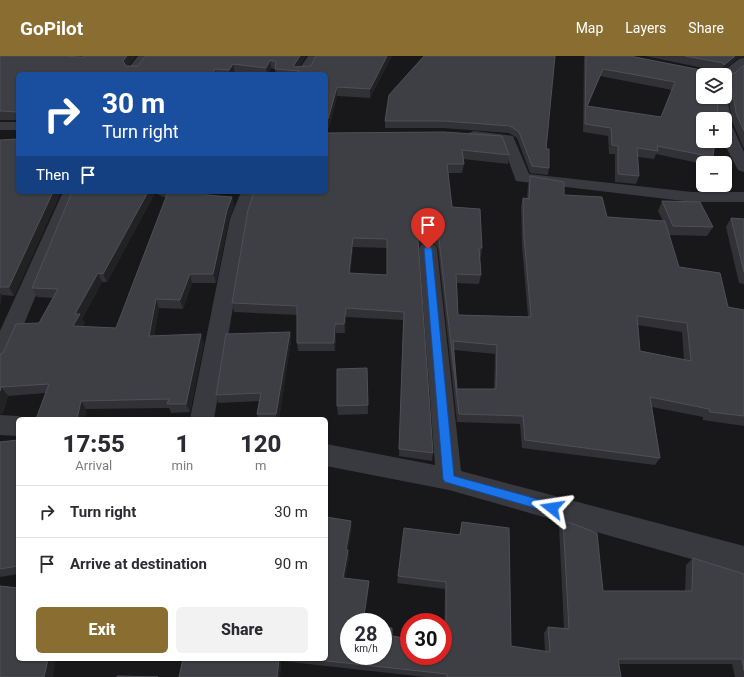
<!DOCTYPE html>
<meta charset="utf-8">
<style>
:root{--surface:#fff;--page:#f2f2f3;--text:#2b2b33;--muted:#7c7c81;--line:#e1e1e2;--accent:#8a6d30}
body{margin:0;font-family:Roboto,sans-serif;background:var(--page);color:var(--text);height:100vh;display:flex;flex-direction:column;font-size:15px;white-space:nowrap}
*{box-sizing:border-box;margin:0}
p{font-size:13px;color:var(--muted)}
.icon{flex:none;width:22px;height:22px;fill:none;stroke:currentColor;stroke-width:2;stroke-linecap:round;stroke-linejoin:round}
.map{position:relative;flex:1;overflow:hidden}
.drawer{position:absolute;left:16px;top:361px;width:312px;height:244px;display:flex;flex-direction:column;background:var(--surface);border-radius:6px;box-shadow:0 1px 3px #0004}
.drawer>*{flex:none}
.top-card{position:absolute;left:16px;top:16px;width:312px;height:122px;border-radius:6px;box-shadow:0 1px 3px #0004;background:#1a4fa0;color:#fff;overflow:hidden}
.buttons{position:absolute;left:696px;top:12px;display:grid;gap:8px}
.buttons a{display:grid;place-items:center;width:36px;height:36px;border-radius:6px;background:var(--surface);box-shadow:0 1px 3px #0004;font-size:20px}
.speed{position:absolute;left:340px;top:557px;display:flex;gap:8px;font-size:20px;font-weight:700;text-align:center}
.speed>*{display:grid;place-content:center;width:52px;height:52px;border-radius:50%;background:var(--surface);box-shadow:0 1px 3px #0004;line-height:1}
.speed small{font-size:10px;font-weight:400}
.speed .limit{border:6px solid #d22;background:#fff;color:#111}
.pin{position:absolute;display:grid;place-items:center;width:34px;height:34px;color:#fff;margin:-41px -17px;border-radius:50% 50% 50% 0;rotate:-45deg;box-shadow:0 0 4px #0007}
.pin .icon{rotate:45deg}
.me{position:absolute;width:44px;margin:-22px;rotate:285deg;stroke-linejoin:round;filter:drop-shadow(0 0 3px #0008)}
.turn{display:flex;align-items:center;gap:14px;height:84px;padding:0 20px;font-size:18px}
.turn .icon{width:52px;height:52px;stroke-width:2.5}
.turn b{display:block;font-size:28px;line-height:34px}
.then{display:flex;align-items:center;height:38px;padding:0 20px;background:#0003;gap:8px;font-size:15px}
.eta{display:flex;justify-content:space-evenly;align-items:center;height:68px;text-align:center}
.eta b{font-size:24px;font-weight:800;line-height:28px}
.cta{display:flex;gap:8px;margin-top:auto;padding:8px 20px}
.cta a{flex:1;height:46px;border-radius:6px;background:var(--accent);color:#fff;font-size:16px;font-weight:800;line-height:46px;text-align:center}
.cta a+a{background:var(--page);color:var(--text)}
ul{padding:0;list-style:none}
li{display:flex;align-items:center;gap:12px;height:52px;padding:0 20px;border-top:1px solid var(--line)}
li div{flex:1}
li b{display:block;font-size:15px}
li em{font-style:normal}
header{display:flex;align-items:center;gap:24px;box-sizing:border-box;height:56px;padding:0 20px;background:var(--accent);color:#fff}
header strong{font-size:19px}
nav{display:flex;gap:22px;margin-inline-start:auto;font-size:14px}
.map>svg:first-child{display:block}
.lines{fill:none;stroke-linecap:round;stroke-linejoin:round}
.minor{fill:#393a40;fill-rule:evenodd}
.wall{fill:#313136;fill-rule:evenodd}
.shaded-wall{fill:#222225}
.building{fill:#3e3f44;stroke:#4f5057;fill-rule:evenodd}
.route{fill:#1a73e8;stroke:#114b97}
</style>
<header>
<strong>GoPilot</strong>
<nav><a>Map</a><a>Layers</a><a>Share</a></nav>
</header>
<div class="map">
<svg width="744" height="621" viewBox="0 0 744 621">
<rect width="100%" height="100%" fill="#18181a"/>
<g class="lines">
<g class="minor">
<polygon points="138,0 151,0 139,17 129,17 127,14"/>
<polygon points="308,0 320,0 310,18 296,18"/>
<polygon points="744,2 744,12 730,24 725,25 725,19 720,18 739,3"/>
<polygon points="725,38 727,41 731,63 729,66 725,67 725,63 717,63 713,41 725,41"/>
<rect x="0" y="66" width="18" height="8"/>
<polygon points="725,67 730,69 733,72 744,96 744,116 738,114 723,85 725,85"/>
<polygon points="474,75 513,80 529,118 692,136 744,136 744,146 692,146 516,125 502,87 469,83 466,80 469,77"/>
<polygon points="63,136 79,136 11,299 8,305 0,307 0,275"/>
<polygon points="241,136 257,136 248,163 214,363 190,363 230,163"/>
<polygon points="428,187 435,189 437,193 461,415 744,490 744,518 449,434 326,410 326,388 435,409 419,193 421,189"/>
<polygon points="0,359 18,360 26,363 18,363 18,380 0,379"/>
</g>
</g>
<g class="wall">
<polygon points="0,0 83,1 84,0 136,0 128,10 138,10 145,0 306,0 299,11 311,10 316,0 392,0 370,42 337,40 329,72 326,72 326,18 276,18 275,13 271,12 268,18 248,18 235,17 234,18 18,18 18,64 0,64"/>
<polygon points="424,0 546,93 549,112 548,119 530,117 517,82 509,77 443,72 385,72 385,65"/>
<path d="M584,0H630L706,15L708,13L645,0H744V1L738,2L725,13L727,17L729,19L735,17L744,9V93L732,65L728,40L725,37V19H703L713,101L710,107H703V108L656,98L654,103L638,101L639,120L636,128L615,126V98H609L608,80L583,76ZM600,20L672,34L661,61L588,50Z"/>
<path d="M326,77L509,99L508,108L463,103L464,108L462,117H448L452,151L482,192L481,201H480L481,219L479,228L457,227L458,259L528,261L522,190L521,151L523,142H527L528,129L530,120L607,161L663,165L658,155L662,145L713,171L707,180L669,179L679,211L728,251L744,254V370L703,364V361L652,351L660,402L655,409L522,392L520,368L457,366L438,193L435,188L428,186L421,188L419,191L433,397L432,405L399,400L403,264L346,261L345,277H336L335,295H298L297,287V259L234,256L232,247L326,136ZM353,191L387,192V219L350,217ZM638,269L682,276L684,304L640,295ZM454,294L495,298L494,333H457Z"/>
<polygon points="0,84 18,136 61,136 14,240 2,239 0,249"/>
<path d="M72,136H214L212,140L232,141L234,150L229,163L216,227H192L183,253L159,252L154,280L204,287L190,356L171,357L169,352L86,353L85,363H36L46,337L8,340L3,357L0,358V298L3,297L39,267L53,242L37,241L32,232ZM155,137L166,142L116,272L82,271L85,267L82,263L102,226H107Z"/>
<polygon points="731,162 744,163 744,228 739,227 726,171"/>
<polygon points="290,276 291,284 279,363 258,363 257,358 259,345 218,347 216,339"/>
<polygon points="367,312 368,358 338,359 337,350"/>
<polygon points="18,384 18,518 0,521 0,386"/>
<polygon points="563,464 603,535 685,535 686,509 693,502 744,518 744,621 735,621 732,608 619,608 621,621 425,621 281,605 280,621 179,621 183,603 326,603 352,472 348,494 349,501 345,522 369,525 369,532 349,566 392,580 444,589 445,533 397,527 398,520 459,479 462,466 511,590 545,595 544,577 548,571 564,573 559,471"/>
<polygon points="120,603 136,603 135,605"/>
</g>
<g class="shaded-wall">
<polygon points="127,0 136,0 126,13 123,5"/>
<polygon points="300,0 306,0 296,15 294,15 294,9"/>
<polygon points="387,0 392,0 370,42 370,33"/>
<polygon points="735,0 744,0 744,1 738,2 720,17 724,9"/>
<polygon points="270,4 271,12 268,18 267,18 266,12"/>
<polygon points="233,8 235,17 234,18 230,18 229,14"/>
<polygon points="215,13 216,18 213,18"/>
<polygon points="337,31 337,40 329,72 326,72 326,64"/>
<polygon points="53,136 61,136 14,240 9,231"/>
<polygon points="148,136 155,136 155,137 107,226 103,218"/>
<polygon points="207,136 214,136 208,148 206,139"/>
<polygon points="232,141 234,150 229,163 216,227 213,218 227,154"/>
<polygon points="428,177 428,186 421,188 418,193 418,184 421,179"/>
<polygon points="353,182 353,191 350,226 349,217"/>
<polygon points="98,217 102,226 82,263 85,267 78,279 73,270 75,258"/>
<polygon points="190,218 192,227 183,253 180,244"/>
<polygon points="0,237 2,239 0,249"/>
<polygon points="156,243 159,252 153,288 149,280"/>
<polygon points="346,252 346,261 345,277 344,268"/>
<polygon points="335,268 336,277 335,295 334,287"/>
<polygon points="290,276 291,284 279,363 277,363 276,358"/>
<polygon points="201,278 204,287 190,356 186,348"/>
<polygon points="1,331 8,340 3,357 0,358 0,335"/>
<polygon points="81,345 86,353 85,363 77,363"/>
<polygon points="351,465 352,472 346,501 346,494"/>
<polygon points="348,494 349,501 344,529 343,522"/>
<polygon points="369,525 369,532 364,566 363,566"/>
<polygon points="48,603 56,603 53,621 44,621"/>
<polygon points="279,603 281,603 281,605 280,621 277,621"/>
</g>
<g class="building">
<polygon points="0,0 60,0 83,1 84,0 127,0 123,5 126,10 138,10 145,0 300,0 294,9 294,11 311,10 316,0 387,0 370,33 337,31 328,63 326,64 326,18 297,18 299,15 275,13 276,6 270,4 266,12 233,8 229,14 215,13 213,18 18,18 18,56 0,55"/>
<polygon points="424,0 555,0 546,93 549,93 549,112 532,110 519,76 510,70 444,65 385,65 389,39"/>
<path d="M586,0H630L706,15L708,13H727V17L729,19L735,17L744,9V75L736,57L732,32L729,29L727,32H725V19H703V41H716L718,51L717,63H703V85H715L713,101L657,90L658,95L637,92L639,120L618,118V90L612,89L611,72L585,68ZM603,13L675,26L661,61L587,50Z"/>
<polygon points="685,0 735,0 724,9 723,7"/>
<path d="M444,76L502,80L509,99L462,94L464,108H447L452,151L480,153L482,192H479L481,219L456,218L458,259L531,261L524,181L523,142L529,143L530,120L564,126V139L602,141L607,161L665,165L679,211L720,217L728,251L744,254V360L710,356L709,353L650,341L660,402L525,384L523,360L459,358L439,184L436,179L428,177L421,179L418,184L433,397L399,393L404,256L346,252L344,268H335L334,287H297V250L232,247L248,154L254,136H326V77ZM353,182L387,183V219L349,217ZM637,260L687,267L691,305L640,295ZM453,285L497,289L496,333H457Z"/>
<polygon points="18,83 18,136 53,136 9,231 0,231 0,84"/>
<polygon points="72,136 148,136 103,218 98,217 75,258 80,258 73,270 116,272 168,136 207,136 206,139 232,141 227,154 213,218 190,218 180,244 156,243 149,280 201,278 186,348 167,348 169,343 81,345 77,363 36,363 49,328 1,331 0,335 0,298 3,297 16,268 39,267 58,233 32,232"/>
<polygon points="662,145 700,146 713,171 673,170"/>
<polygon points="731,162 744,163 744,216"/>
<polygon points="290,276 276,358 257,358 261,337 216,339 226,278"/>
<polygon points="367,312 368,349 337,350 337,313"/>
<polygon points="18,384 18,510 0,513 0,386"/>
<polygon points="326,461 351,465 346,494 348,494 343,522 369,525 363,566 349,566 349,600 383,600 383,571 392,572 392,580 409,583 409,600 443,600 443,589 446,589 446,526 398,520 404,472 460,479 462,466 509,472 511,590 550,596 548,571 569,573 563,464 597,477 603,535 692,535 693,502 744,518 744,615 742,603 618,603 621,621 447,621 447,618 309,603 326,603"/>
<polygon points="0,530 18,532 18,603 48,603 44,621 0,621"/>
<polygon points="183,603 279,603 277,621 179,621"/>
<polygon points="117,620 158,621 117,621"/>
</g>
<polygon class="route" points="425,191 431,191 432,193 454,420 552,447 556,448 558,452 556,455 552,457 445,426 443,423 424,193"/>
</svg>
<div class="buttons">
<a><svg class="icon" aria-label="layers" viewBox="0 0 24 24"><path d="M12 4l9 5-9 5-9-5zM3 14l9 5 9-5"/></svg></a>
<a>+</a>
<a>−</a>
</div>
<div class="speed"><div>28<small>km/h</small></div><div class="limit">30</div></div>
<div class="pin" style="left:428px;top:193px;background:#d93025"><svg class="icon" aria-label="arrive" viewBox="0 0 24 24"><path d="M6 21V4h12l-3 4 3 4H6"/></svg></div>
<svg class="me" style="left:552px;top:452px" viewBox="-20 -20 40 40"><path d="M0-17L14 15 0 8-14 15z" fill="#1a73e8" stroke="#fff" stroke-width="4"/></svg>
<div class="top-card">
<div class="turn"><svg class="icon" aria-label="right" viewBox="0 0 24 24"><path d="M7 20v-9h11M14 6l5 5-5 5"/></svg><div><b>30 m</b>Turn right</div></div>
<div class="then">Then<svg class="icon" aria-label="arrive" viewBox="0 0 24 24"><path d="M6 21V4h12l-3 4 3 4H6"/></svg></div>
</div>
<section class="drawer">
<div class="eta">
<div><b>17:55</b><p>Arrival</p></div>
<div><b>1</b><p>min</p></div>
<div><b>120</b><p>m</p></div>
</div>
<ul>
<li><svg class="icon" aria-label="right" viewBox="0 0 24 24"><path d="M7 20v-9h11M14 6l5 5-5 5"/></svg><div><b>Turn right</b></div><em>30 m</em></li>
<li><svg class="icon" aria-label="arrive" viewBox="0 0 24 24"><path d="M6 21V4h12l-3 4 3 4H6"/></svg><div><b>Arrive at destination</b></div><em>90 m</em></li>
</ul>
<div class="cta"><a>Exit</a><a>Share</a></div>
</section>
</div>
